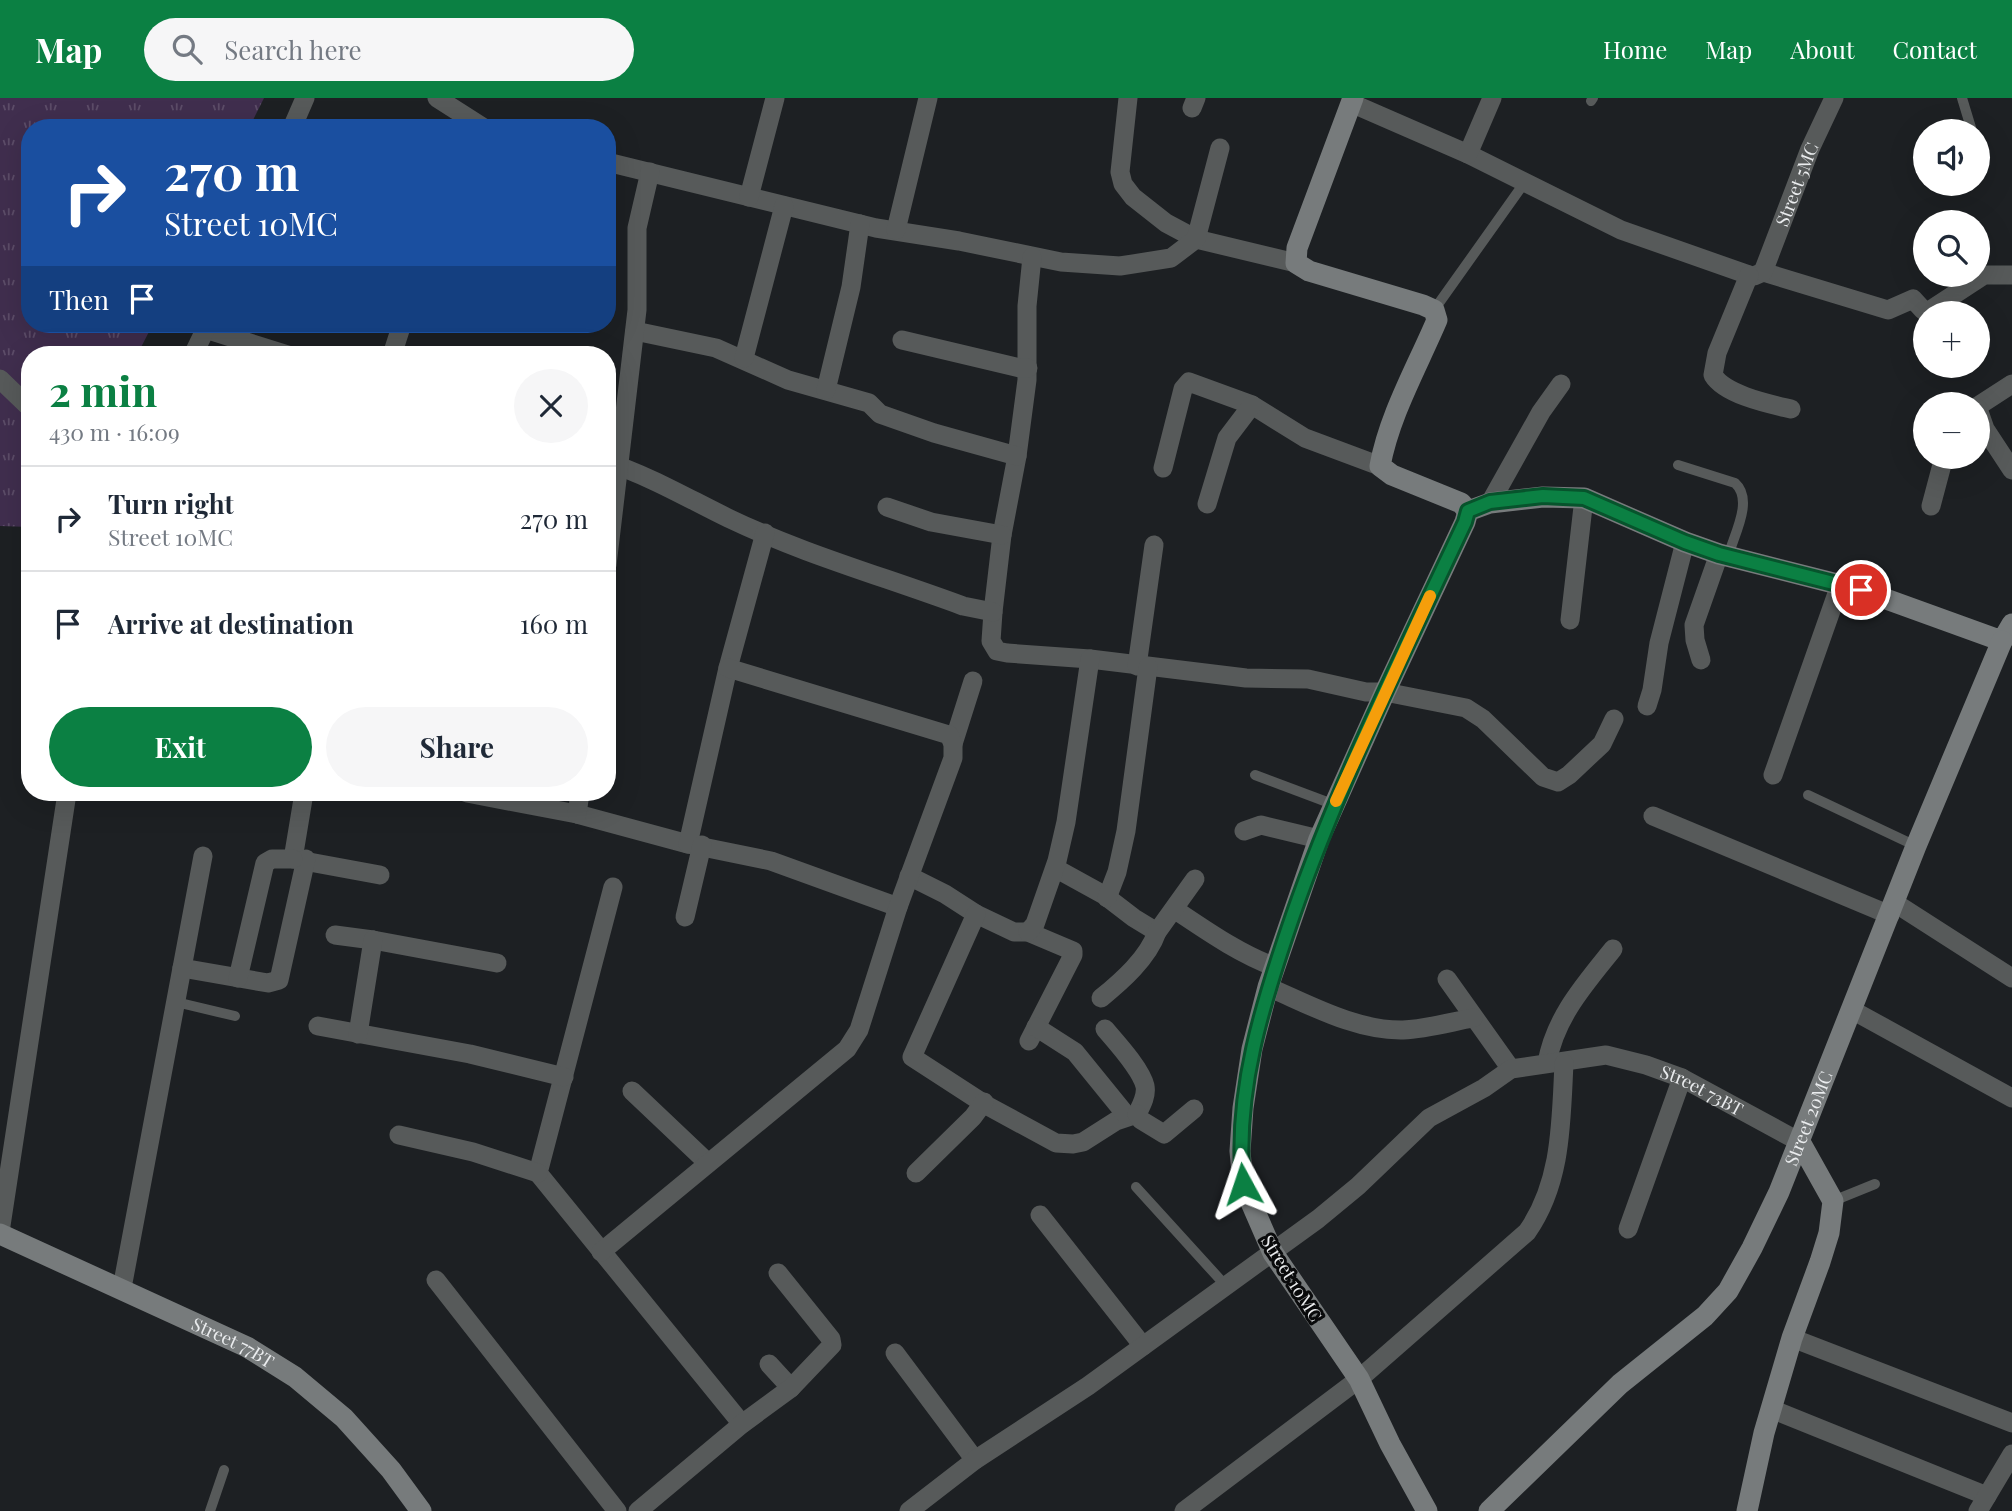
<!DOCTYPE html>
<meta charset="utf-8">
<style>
:root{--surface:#fff;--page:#f6f6f7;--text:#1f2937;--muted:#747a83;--line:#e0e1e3;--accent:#0b8043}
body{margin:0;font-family:"Playfair Display",serif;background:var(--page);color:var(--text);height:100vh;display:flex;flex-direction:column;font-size:26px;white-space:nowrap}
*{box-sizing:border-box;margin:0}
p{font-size:23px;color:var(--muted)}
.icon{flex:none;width:38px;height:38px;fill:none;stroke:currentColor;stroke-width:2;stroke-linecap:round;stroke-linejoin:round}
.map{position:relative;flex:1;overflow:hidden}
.side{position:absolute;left:21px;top:248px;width:595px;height:455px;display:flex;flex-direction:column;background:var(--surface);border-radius:28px;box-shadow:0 7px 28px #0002}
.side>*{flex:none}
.guide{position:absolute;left:21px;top:21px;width:595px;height:214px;border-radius:28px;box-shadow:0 7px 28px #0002;background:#1a4fa0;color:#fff;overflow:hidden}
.tools{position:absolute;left:1913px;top:21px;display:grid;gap:14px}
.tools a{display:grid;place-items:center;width:77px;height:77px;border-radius:50%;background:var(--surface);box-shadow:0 7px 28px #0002;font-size:35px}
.pin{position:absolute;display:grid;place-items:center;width:60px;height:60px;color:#fff;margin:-30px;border:4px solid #fff;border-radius:50%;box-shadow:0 2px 7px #0007}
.me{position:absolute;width:77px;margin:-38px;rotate:355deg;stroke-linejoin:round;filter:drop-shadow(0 0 5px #0008)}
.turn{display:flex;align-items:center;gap:24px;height:147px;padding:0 28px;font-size:32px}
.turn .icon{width:91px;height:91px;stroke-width:2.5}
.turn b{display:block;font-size:49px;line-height:60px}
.then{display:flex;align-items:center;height:66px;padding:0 28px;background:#0003;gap:14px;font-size:26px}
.round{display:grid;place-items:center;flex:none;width:74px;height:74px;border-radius:37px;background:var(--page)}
.headline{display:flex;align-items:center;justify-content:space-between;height:119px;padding:0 28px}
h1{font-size:42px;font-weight:700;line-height:52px;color:var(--accent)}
.action{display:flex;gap:14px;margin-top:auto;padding:14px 28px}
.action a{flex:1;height:80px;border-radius:42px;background:var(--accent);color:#fff;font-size:28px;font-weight:700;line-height:80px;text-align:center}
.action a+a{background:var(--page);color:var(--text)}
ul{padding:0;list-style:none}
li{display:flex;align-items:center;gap:21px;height:105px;padding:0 28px;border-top:2px solid var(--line)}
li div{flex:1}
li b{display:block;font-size:26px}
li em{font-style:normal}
header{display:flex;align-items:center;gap:42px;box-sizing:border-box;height:98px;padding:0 35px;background:var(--accent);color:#fff}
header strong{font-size:33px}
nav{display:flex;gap:38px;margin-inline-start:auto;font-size:24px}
.search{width:490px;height:63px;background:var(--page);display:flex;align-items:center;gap:18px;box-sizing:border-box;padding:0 24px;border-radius:38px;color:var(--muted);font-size:26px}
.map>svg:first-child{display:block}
.grass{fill:url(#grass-tufts)}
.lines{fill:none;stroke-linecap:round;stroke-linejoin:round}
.lane{stroke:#575a5a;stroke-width:10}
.street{stroke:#575a5a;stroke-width:19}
.secondary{stroke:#777b7c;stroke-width:21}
.route-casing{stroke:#07532c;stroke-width:18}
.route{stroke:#0b8043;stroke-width:12}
.slow{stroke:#f59e0b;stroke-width:12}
.labels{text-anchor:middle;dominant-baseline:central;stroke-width:6;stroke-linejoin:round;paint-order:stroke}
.street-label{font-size:18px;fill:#eaecee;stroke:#090a0b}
</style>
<header>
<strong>Map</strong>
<div class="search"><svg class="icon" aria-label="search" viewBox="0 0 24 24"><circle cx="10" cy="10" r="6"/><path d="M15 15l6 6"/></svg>Search here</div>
<nav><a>Home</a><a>Map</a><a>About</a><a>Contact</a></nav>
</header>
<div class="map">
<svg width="2012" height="1413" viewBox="0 0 2012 1413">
<defs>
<pattern id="grass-tufts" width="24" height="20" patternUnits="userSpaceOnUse" patternTransform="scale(1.75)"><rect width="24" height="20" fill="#402e4e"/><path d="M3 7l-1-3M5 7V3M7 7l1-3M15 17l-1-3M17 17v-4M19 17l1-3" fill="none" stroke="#5c4c68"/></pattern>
</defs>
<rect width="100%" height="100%" fill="#1d2023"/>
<polygon class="grass" points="0,0 264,0 249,30 30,30 30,226 153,226 137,257 30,257 30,429 0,428"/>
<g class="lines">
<g class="lane">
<polyline points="1962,0 1972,33"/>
<polyline points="1591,3 1593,0"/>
<polyline points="1978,50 1978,52"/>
<polyline points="1434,212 1525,84"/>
<path d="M1678,367L1735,385C1754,402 1734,437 1728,458"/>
<polyline points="1255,677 1335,707"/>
<polyline points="1808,697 1916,748"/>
<polyline points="176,904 235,918"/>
<polyline points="1136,1089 1226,1188"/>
<polyline points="1833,1103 1875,1086"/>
<polyline points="210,1413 224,1372"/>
</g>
<g class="street">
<polyline points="437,0 484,30"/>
<polyline points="1128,0 1120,74 1123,86 1133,99 1166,125 1196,141 1296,165"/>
<polyline points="1351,5 1468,56 1621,132 1749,177 1754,178 1763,174 1888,212 1913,201 1923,212 1929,213 1984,177 2012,177"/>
<polyline points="1192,10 1196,0"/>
<polyline points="292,30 305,0"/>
<polyline points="1468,56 1492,0"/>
<polyline points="607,64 876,130 959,143 1061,164 1120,168 1171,160 1196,141 1220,50"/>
<polyline points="749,99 775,0"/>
<polyline points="896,132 928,0"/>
<polyline points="1032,159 1027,208 1027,282 1017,358 1002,437 993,514 991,543 997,553 1007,555 1090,561 1246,580 1308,581 1366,594 1385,594 1466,610 1483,621 1543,679 1558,684 1569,677 1602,646 1614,621"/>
<path id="s1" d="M1763,174L1810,51L1834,0"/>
<path d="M1749,177L1717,255L1713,277C1725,297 1770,306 1791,311"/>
<polyline points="205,231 288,257"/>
<polyline points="635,233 716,250 788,282 869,305 880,316 934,335 1017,358"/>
<polyline points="902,242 1020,270 1028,270"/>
<polyline points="193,257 208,226"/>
<polyline points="392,257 402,226"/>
<polyline points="744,260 784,108"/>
<polyline points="0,281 30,310"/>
<polyline points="826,292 851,189 860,126"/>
<polyline points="1978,308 2012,286"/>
<polyline points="1978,311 1985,331 2012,372"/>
<path d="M607,364C652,379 687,400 728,420C803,456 885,479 963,508L993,514"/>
<polyline points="1163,370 1183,291 1189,284 1252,307 1305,340 1380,368"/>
<polyline points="1490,405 1541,314 1561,286"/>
<polyline points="1207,406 1227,340 1252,307"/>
<polyline points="1931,408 1944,359"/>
<polyline points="887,409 931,424 1002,437"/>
<polyline points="607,467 637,212 637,130 650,74"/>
<polyline points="1570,522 1584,400"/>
<polyline points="1701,562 1695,542 1694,527 1719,456"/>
<polyline points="1137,568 1154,447"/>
<polyline points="1647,608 1652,592 1659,545 1685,444"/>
<polyline points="953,646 973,583"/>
<polyline points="1773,677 1840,487"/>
<polyline points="304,695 293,761 380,777"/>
<polyline points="467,695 577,716 688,746 771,763 898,809"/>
<polyline points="577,716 580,695"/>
<polyline points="1653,718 1890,817"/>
<polyline points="1244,733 1261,727 1319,741"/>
<polyline points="688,746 728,570 765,435"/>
<polyline points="1055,770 1104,797 1134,820 1157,834"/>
<polyline points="909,778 945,796 976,816 1014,834 1028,834 1073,853 1073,857 1029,943"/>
<polyline points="613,789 538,1075 742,1326"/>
<polyline points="1107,800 1117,774 1126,733 1148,569"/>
<polyline points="1895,805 2012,880"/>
<path d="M1174,811C1207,833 1238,855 1275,869"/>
<polyline points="976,816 912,959 986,1007 1056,1045 1073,1046 1083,1044 1116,1023 1137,1016"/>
<polyline points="685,819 702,747"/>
<polyline points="1028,834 1035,826 1057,763 1066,724 1090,561"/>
<polyline points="335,837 373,842 497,865"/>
<polyline points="182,870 268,885 279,882 306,761"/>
<polyline points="238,880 265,765 272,761 293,761"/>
<polyline points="1447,881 1511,971"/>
<path d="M1268,889C1310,907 1356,933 1403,932C1426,931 1451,924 1473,920"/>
<path d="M1101,900C1122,883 1148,860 1157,834L1195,781"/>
<polyline points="1852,912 2012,1000"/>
<polyline points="318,928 470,956 564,979"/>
<polyline points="1036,929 1075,954 1127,1018"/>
<path d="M1105,931C1117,945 1141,971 1145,988C1147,998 1141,1008 1137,1016"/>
<polyline points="358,936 373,842"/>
<path d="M1547,965C1555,919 1585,886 1613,851"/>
<polyline points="632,993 708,1065"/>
<polyline points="1137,1016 1141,1022 1164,1036 1194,1011"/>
<polyline points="399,1037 473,1054 538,1075"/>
<polyline points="916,1075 973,1019 984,1004"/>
<polyline points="1040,1117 1143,1248"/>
<polyline points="1628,1131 1682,980"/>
<polyline points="0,1134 67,695"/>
<polyline points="601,1154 847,951 859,932 898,809 953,660 953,646 949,637 728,570"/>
<polyline points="436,1182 617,1413"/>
<polyline points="122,1190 203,758"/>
<polyline points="1792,1240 2012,1325"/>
<polyline points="895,1255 975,1362"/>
<polyline points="769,1266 791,1290"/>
<polyline points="1771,1311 1987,1398"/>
<polyline points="638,1413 742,1326 791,1290 832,1247 831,1241 778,1175"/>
<path id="s2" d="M909,1413L975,1362L1088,1288L1318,1121L1358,1088L1429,1020L1484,990L1511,971L1606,957L1646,967L1682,980L1800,1044"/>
<path d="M1184,1413L1359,1281L1527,1134C1562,1084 1561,1024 1564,965"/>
<polyline points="1978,1413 2012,1356"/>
</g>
<g class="secondary">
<path d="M1353,0L1297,150L1296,165L1309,173L1423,207L1434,212L1437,222C1417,269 1389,318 1380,368L1392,377L1461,405L1468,413"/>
<path id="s3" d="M0,1136L247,1249L295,1279L344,1320L391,1372L421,1413"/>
<polyline points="1427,1413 1390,1346 1359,1281 1273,1155 1243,1086 1240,1053 1243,1010 1252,951 1268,889 1319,741 1385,594 1465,424 1468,413 1490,405 1543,399 1584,400 1685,444 1719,456 1861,492 2002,543 2012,526"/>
<path id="s4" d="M1489,1413L1620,1286L1705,1218L1728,1193L1752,1150L1779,1094L1916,748L2002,543"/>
<polyline points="1747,1413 1764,1335 1792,1240 1820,1164 1829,1135 1833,1103 1800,1044"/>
</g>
</g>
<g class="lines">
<defs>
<path id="route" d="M1243,1086C1234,994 1263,904 1293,817C1340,682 1404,554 1465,424L1468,413L1490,404L1543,398L1584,400L1685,444L1719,456L1861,492"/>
</defs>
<use href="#route" class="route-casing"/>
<use href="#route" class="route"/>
<polyline class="slow" points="1336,703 1430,498"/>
</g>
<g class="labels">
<g class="street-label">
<text stroke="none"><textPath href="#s1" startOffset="94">Street 5MC</textPath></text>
<text stroke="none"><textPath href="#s2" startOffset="947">Street 73BT</textPath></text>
<text stroke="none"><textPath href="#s4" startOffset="516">Street 20MC</textPath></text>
<text transform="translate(1292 1180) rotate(58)">Street 10MC</text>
<text stroke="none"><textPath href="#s3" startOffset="257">Street 77BT</textPath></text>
</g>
</g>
</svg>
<div class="tools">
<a><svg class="icon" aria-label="sound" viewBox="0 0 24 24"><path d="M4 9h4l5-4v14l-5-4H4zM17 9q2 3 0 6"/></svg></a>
<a><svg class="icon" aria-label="search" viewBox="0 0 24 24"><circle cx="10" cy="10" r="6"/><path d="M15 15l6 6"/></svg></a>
<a>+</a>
<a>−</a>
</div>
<div class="pin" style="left:1861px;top:492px;background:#d93025"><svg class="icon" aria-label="arrive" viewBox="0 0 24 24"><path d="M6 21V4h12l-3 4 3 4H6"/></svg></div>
<svg class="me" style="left:1243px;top:1086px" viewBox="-20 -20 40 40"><path d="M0-17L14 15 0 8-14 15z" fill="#0b8043" stroke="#fff" stroke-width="4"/></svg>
<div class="guide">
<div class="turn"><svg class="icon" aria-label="right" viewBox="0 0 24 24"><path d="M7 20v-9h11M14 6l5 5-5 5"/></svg><div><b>270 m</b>Street 10MC</div></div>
<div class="then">Then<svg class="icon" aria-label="arrive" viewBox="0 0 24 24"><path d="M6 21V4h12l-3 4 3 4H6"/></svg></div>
</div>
<section class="side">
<div class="headline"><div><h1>2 min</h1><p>430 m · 16:09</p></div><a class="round"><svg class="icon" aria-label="close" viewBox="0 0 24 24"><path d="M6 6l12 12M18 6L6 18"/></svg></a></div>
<ul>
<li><svg class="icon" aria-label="right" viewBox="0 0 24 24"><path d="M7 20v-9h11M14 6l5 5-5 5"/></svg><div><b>Turn right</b><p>Street 10MC</p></div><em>270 m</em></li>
<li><svg class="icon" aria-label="arrive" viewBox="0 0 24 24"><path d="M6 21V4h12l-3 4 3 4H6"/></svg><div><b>Arrive at destination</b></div><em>160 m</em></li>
</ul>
<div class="action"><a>Exit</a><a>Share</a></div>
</section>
</div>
